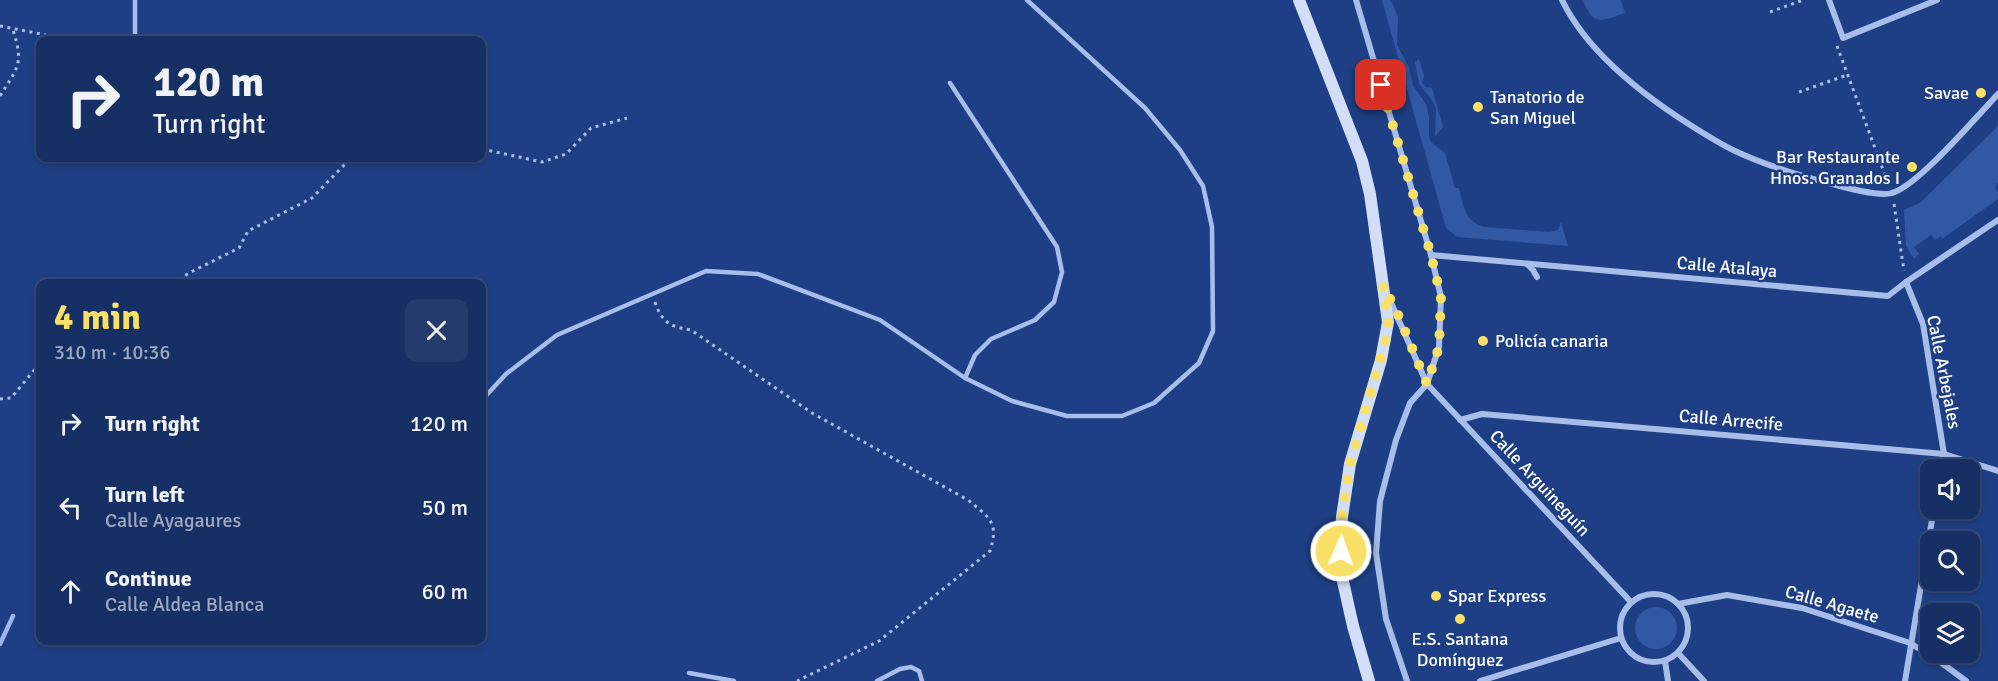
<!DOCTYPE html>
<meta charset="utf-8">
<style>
:root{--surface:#162f64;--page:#233b6d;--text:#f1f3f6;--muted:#9ea9bf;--line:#354a78;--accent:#f9e066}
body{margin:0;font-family:Signika,sans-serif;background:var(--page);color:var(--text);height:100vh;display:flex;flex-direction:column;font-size:22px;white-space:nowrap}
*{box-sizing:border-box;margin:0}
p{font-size:20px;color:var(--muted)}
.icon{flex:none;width:33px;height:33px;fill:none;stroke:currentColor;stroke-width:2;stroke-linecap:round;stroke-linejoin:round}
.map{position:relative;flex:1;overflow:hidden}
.sheet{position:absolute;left:36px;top:279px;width:450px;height:366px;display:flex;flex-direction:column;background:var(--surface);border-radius:12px;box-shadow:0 3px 9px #0003,0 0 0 2px var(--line)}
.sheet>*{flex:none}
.top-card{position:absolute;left:36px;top:36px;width:450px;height:126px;border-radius:12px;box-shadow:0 3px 9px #0003,0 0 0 2px var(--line);background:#162f64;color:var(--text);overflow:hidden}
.controls{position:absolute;left:1920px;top:459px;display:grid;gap:12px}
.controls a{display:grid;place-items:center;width:60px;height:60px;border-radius:12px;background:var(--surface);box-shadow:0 3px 9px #0003,0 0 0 2px var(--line);font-size:30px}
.pin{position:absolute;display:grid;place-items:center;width:51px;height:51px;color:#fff;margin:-26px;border-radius:12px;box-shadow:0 3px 9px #0006}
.me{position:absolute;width:66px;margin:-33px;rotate:2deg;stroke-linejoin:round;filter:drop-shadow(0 0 4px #0008)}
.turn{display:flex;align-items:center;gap:21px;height:126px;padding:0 18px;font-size:27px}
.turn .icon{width:78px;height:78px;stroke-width:2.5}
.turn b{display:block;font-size:42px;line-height:51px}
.round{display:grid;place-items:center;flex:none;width:63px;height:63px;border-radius:12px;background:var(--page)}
.overview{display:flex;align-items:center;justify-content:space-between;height:102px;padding:0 18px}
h1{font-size:36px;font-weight:700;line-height:45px;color:var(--accent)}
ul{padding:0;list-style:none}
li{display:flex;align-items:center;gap:18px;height:84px;padding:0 18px}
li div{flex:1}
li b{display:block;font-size:22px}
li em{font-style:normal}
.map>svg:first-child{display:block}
.green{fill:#3257a3}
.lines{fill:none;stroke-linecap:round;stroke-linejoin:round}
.stream{stroke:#9ab6ec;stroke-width:4.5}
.path{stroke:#a7bdea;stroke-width:3;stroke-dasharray:3 4.5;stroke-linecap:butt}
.lane{stroke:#a7bdea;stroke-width:4.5}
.street{stroke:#a7bdea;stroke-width:6}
.secondary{stroke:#d2def8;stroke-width:12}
.route{stroke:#f9e066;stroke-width:10;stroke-dasharray:0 18}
.poi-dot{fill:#f9e066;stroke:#1e3f85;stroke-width:2}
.labels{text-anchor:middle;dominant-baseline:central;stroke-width:5;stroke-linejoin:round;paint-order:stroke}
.poi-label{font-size:18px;fill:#fff;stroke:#1e3f85;text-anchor:start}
.street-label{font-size:18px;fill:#fff;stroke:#1e3f85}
</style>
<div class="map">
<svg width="1998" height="681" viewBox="0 0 1998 681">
<rect width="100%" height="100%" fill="#1e3f85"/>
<g class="green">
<path d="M1382,0H1391L1398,17L1397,45L1409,67L1413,86L1426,104L1429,117V138L1432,143L1445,153L1455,188H1459C1464,206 1464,222 1485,227L1549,232L1558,230L1561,222L1568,246L1457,237L1446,228Z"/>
<path d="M1583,0H1621L1625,13C1602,21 1593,27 1583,0Z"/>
<polygon points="1419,59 1424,76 1422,83 1426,87 1432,88 1443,127 1435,136 1436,109 1432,100 1419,84 1415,62"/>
<polygon points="1998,126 1998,183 1995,187 1998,192 1998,199 1942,239 1941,236 1935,240 1931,235 1914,247 1919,254 1914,259 1906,246 1904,210 1921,202"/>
<circle cx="1656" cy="628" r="21"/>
</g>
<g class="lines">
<polyline class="stream" points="0,644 13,616"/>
<g class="path">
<polyline points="1770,12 1803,0"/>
<polyline points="0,26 46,35"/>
<polyline points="1837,46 1888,183"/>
<polyline points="1799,92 1847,75"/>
<path d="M0,96C18,67 24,64 13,30"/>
<polyline points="482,149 542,162 566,154 591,128 627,118"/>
<polyline points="1894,204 1904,271"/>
<polyline points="173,284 189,273 239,248 248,231 312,198 351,158"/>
<path d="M655,302C662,323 671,327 691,330L812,413L968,500C990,518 999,522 990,551L879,641L797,681"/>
<polyline points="0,399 11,398 40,363"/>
</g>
<g class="lane">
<polyline points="135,0 135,40"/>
<polyline points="950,83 1057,247 1062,272 1054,302 1035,320 991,339 975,355 965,378"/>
<polyline points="482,400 506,374 557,335 706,271 758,274 880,320 965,378 1012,401 1067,416 1122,416 1154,403 1199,363 1213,331 1212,227 1203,186 1180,150 1145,108 1027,0"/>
<polyline points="689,673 734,681"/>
<polyline points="877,681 900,669 911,667 919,671 922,681"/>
</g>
<g class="street">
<polyline points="1356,0 1431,255 1441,297 1439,347 1427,384 1410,403 1396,440 1380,501 1376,553 1386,619 1407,681"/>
<path d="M1562,0C1589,56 1652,102 1703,133C1713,139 1724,146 1735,151C1765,165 1797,175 1829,183C1843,187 1879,197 1892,193C1918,186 1977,116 1998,94"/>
<polyline points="1829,0 1843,38 1937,0"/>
<polyline points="1431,255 1888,296 1906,282 1998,220"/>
<polyline points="1527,264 1533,270 1537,277"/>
<polyline points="1906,282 1923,324 1944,454 1941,470"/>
<polyline points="1388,296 1427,384 1631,602"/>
<polyline points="1460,420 1482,414 1944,454 1998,471"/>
<circle cx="1654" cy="628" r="34"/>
<polyline points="1678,604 1727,595 1802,608 1910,643 1939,661 1966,681"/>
<polyline points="1678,653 1704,681"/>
<polyline points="1665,661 1668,681"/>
<polyline points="1480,681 1621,638"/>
<polyline points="1905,681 1934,508"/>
</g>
<polyline class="secondary" points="1299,0 1362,161 1370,194 1388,322 1381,360 1350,464 1342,517 1340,568 1353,626 1369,681"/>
</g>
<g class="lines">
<polyline class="route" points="1341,551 1342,517 1350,464 1386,339 1388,322 1383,285 1397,312 1427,384 1439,347 1441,297 1431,255 1381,85"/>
</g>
<g class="poi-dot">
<circle cx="1981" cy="93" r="6"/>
<circle cx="1478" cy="107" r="6"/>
<circle cx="1912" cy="167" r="6"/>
<circle cx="1483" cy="341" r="6"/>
<circle cx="1436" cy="596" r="6"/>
<circle cx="1460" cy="619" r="6"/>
</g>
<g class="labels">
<g class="poi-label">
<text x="1969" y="93" text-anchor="end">Savae</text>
<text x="1490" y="97">Tanatorio de<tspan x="1490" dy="21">San Miguel</tspan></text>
<text x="1900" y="157" text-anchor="end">Bar Restaurante<tspan x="1900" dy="21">Hnos. Granados I</tspan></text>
<text x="1495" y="341">Policía canaria</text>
<text x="1448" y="596">Spar Express</text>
<text x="1460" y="639" text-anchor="middle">E.S. Santana<tspan x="1460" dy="21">Domínguez</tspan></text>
</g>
<g class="street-label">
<text transform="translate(1727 267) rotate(5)">Calle Atalaya</text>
<text transform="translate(1944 372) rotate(79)">Calle Arbejales</text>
<text transform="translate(1731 420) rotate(5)">Calle Arrecife</text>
<text transform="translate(1540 483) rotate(47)">Calle Arguineguín</text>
<text transform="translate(1832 604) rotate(16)">Calle Agaete</text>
</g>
</g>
</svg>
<div class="controls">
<a><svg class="icon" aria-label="sound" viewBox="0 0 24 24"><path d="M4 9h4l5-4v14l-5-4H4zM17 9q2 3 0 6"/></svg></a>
<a><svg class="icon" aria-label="search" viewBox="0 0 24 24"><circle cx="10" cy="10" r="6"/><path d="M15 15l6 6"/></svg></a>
<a><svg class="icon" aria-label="layers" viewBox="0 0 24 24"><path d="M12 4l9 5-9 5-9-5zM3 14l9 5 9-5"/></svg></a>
</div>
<div class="pin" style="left:1381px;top:85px;background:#d93025"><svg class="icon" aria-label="arrive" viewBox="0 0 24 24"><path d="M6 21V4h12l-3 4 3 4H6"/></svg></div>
<svg class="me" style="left:1341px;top:551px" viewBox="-20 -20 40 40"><circle r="17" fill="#f9e066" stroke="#fff" stroke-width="3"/><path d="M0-11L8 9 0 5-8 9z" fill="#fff"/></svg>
<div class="top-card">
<div class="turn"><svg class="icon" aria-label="right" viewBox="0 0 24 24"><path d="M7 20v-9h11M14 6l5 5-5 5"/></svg><div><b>120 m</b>Turn right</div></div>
</div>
<section class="sheet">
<div class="overview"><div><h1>4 min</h1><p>310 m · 10:36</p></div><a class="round"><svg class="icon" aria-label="close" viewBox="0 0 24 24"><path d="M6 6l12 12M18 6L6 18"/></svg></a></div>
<ul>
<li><svg class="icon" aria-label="right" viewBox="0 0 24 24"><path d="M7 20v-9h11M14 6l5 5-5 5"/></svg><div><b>Turn right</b></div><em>120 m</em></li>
<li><svg class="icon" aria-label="left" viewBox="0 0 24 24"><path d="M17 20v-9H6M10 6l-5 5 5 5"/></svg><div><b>Turn left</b><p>Calle Ayagaures</p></div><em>50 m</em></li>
<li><svg class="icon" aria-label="ahead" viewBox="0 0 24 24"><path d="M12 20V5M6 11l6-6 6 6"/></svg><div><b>Continue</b><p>Calle Aldea Blanca</p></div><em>60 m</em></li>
</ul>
</section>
</div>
